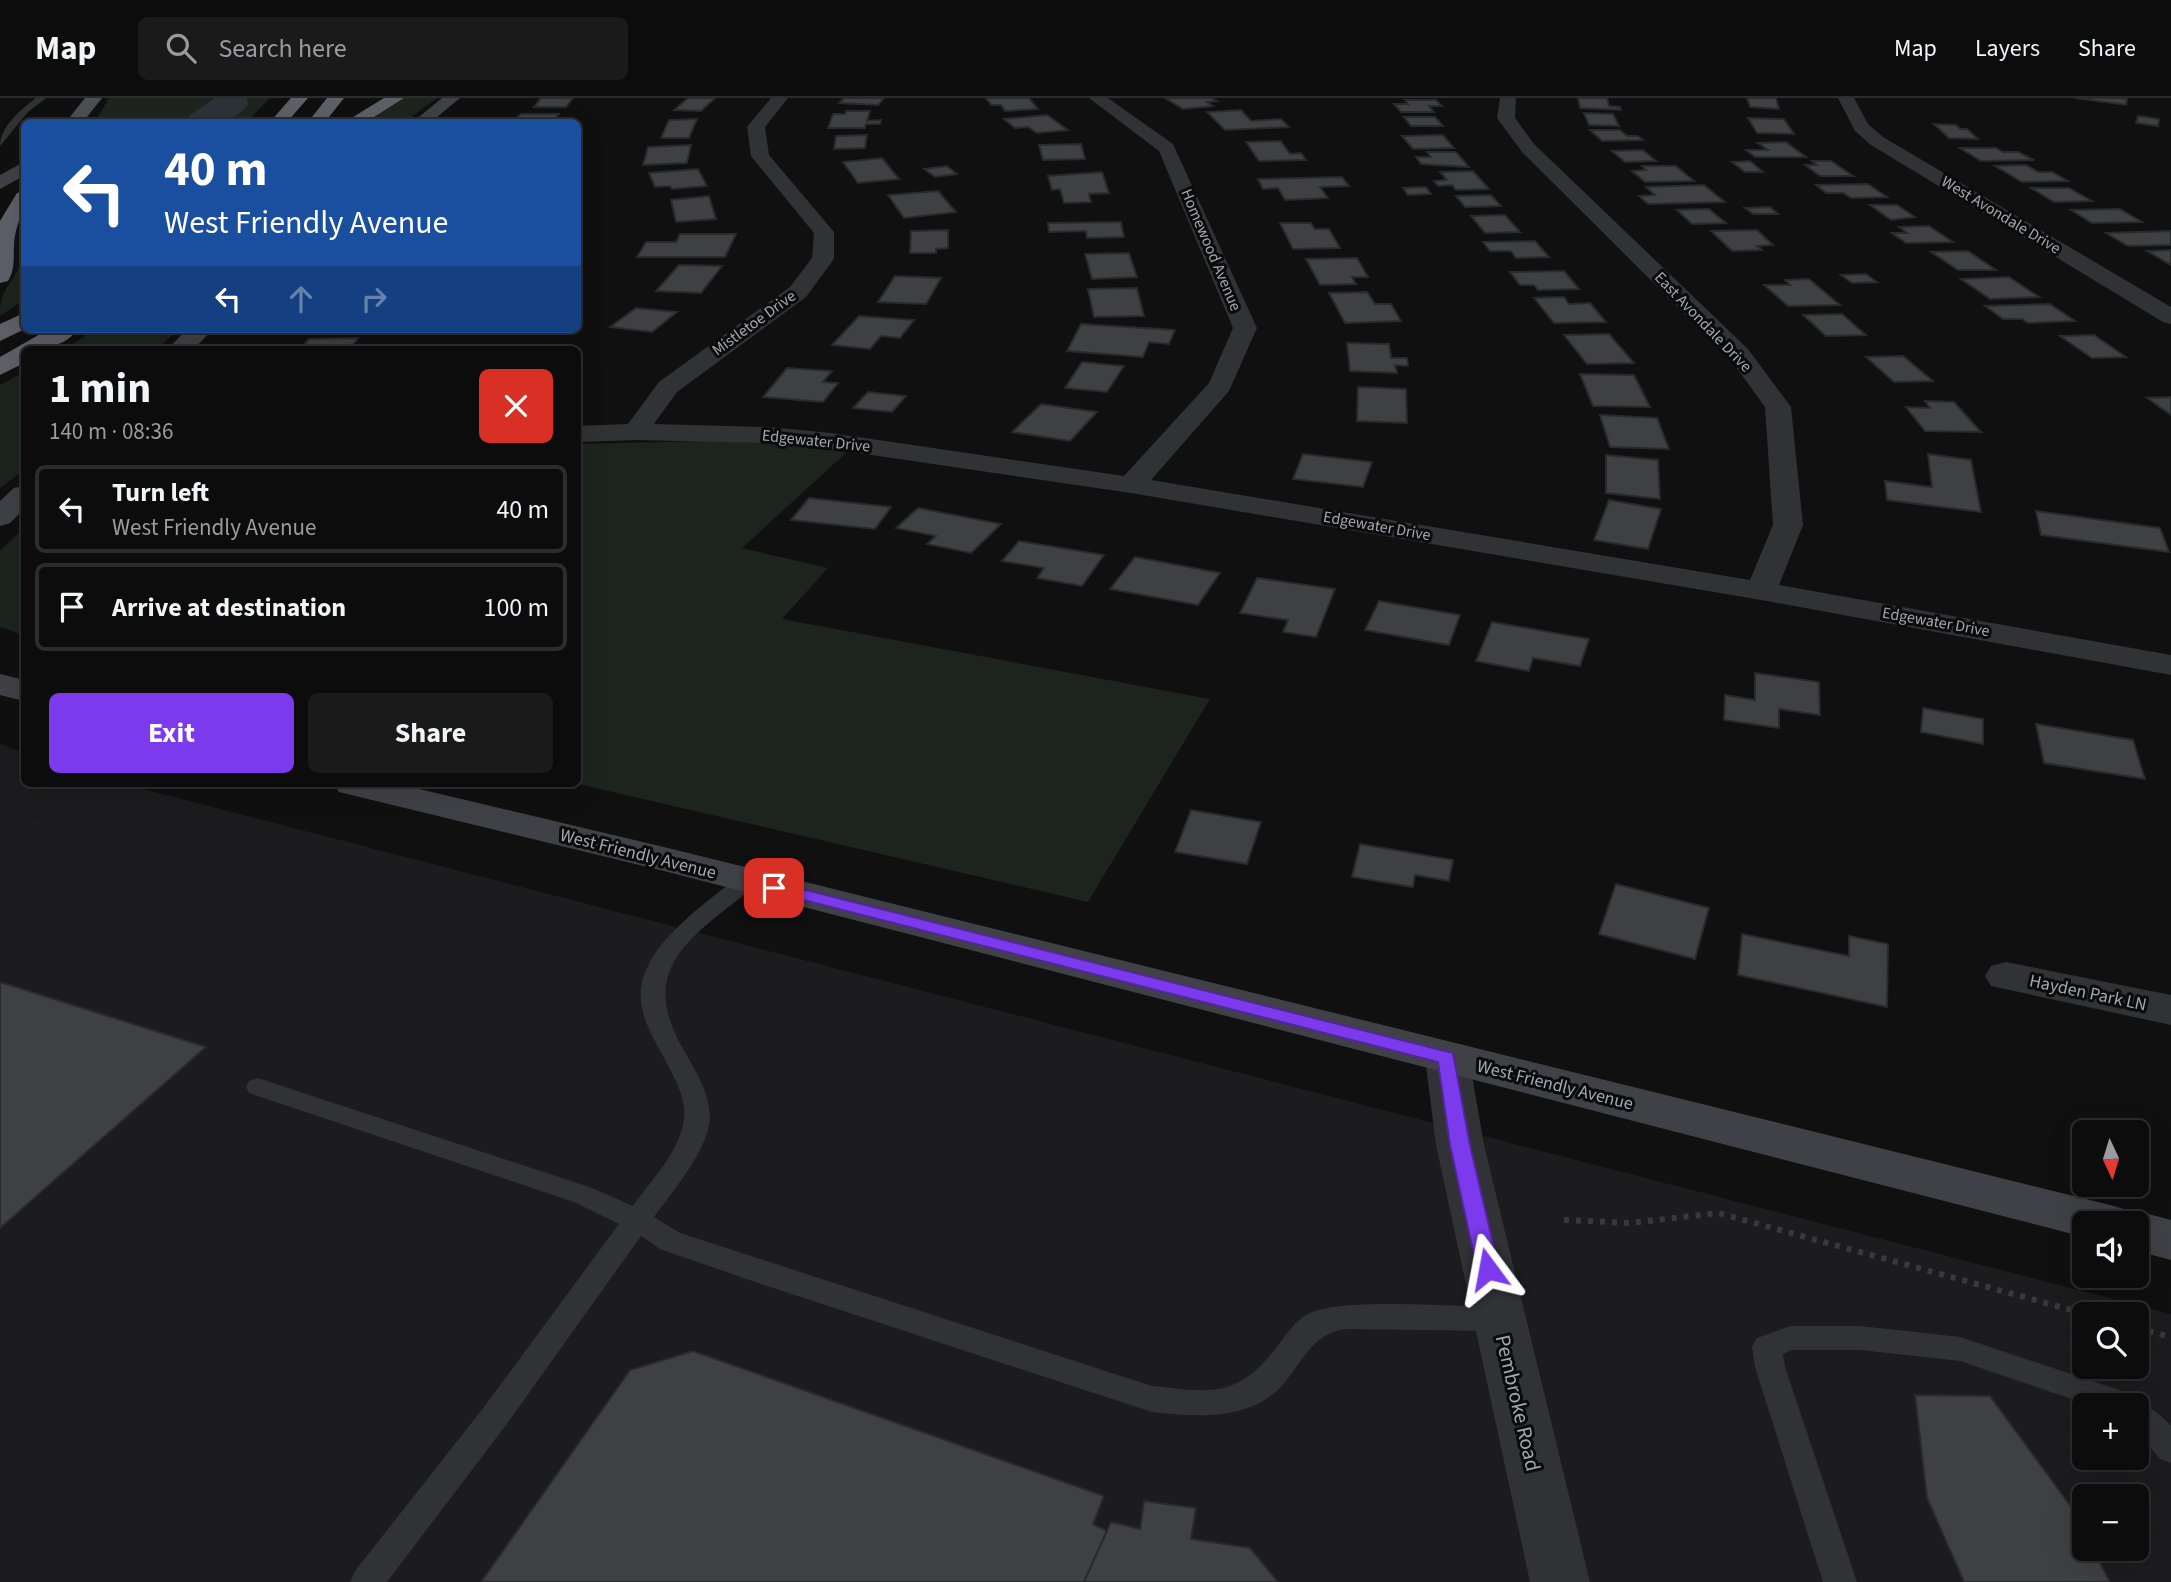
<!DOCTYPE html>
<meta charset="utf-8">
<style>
:root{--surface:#0c0c0d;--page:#1a1a1b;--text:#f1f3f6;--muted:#9a9b9d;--line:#2c2c2e;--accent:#7c3aed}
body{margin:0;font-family:"Source Sans 3",sans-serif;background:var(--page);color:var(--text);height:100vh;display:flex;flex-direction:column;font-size:26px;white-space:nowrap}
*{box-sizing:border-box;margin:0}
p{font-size:23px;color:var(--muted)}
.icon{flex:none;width:38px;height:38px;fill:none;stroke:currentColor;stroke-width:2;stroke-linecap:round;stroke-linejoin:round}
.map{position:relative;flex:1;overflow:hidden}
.details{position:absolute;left:21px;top:248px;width:560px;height:441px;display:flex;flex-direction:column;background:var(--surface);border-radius:10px;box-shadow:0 7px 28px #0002,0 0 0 2px var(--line)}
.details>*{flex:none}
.hud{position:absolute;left:21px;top:21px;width:560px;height:214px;border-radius:10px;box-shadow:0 7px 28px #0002,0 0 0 2px var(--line);background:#1a4fa0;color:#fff;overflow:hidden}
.needle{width:46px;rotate:176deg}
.fabs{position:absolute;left:2072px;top:1022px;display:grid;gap:14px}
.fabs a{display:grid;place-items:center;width:77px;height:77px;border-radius:10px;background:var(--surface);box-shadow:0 7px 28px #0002,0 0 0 2px var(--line);font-size:35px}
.pin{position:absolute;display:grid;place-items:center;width:60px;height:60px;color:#fff;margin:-30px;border-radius:14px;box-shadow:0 4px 10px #0006}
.me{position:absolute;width:77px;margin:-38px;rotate:347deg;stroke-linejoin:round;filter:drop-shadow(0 0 5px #0008)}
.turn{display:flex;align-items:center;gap:24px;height:147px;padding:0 28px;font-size:32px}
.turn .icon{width:91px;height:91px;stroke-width:2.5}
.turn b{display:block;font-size:49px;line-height:60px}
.lanes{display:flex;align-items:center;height:66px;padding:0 28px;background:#0003;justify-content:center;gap:35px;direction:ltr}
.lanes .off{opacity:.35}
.round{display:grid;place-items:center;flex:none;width:74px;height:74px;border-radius:10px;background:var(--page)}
.summary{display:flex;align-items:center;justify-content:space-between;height:119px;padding:0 28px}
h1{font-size:42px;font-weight:700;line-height:52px}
.primary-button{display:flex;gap:14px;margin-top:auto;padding:14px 28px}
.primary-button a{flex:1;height:80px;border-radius:10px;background:var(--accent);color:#fff;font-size:28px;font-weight:700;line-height:80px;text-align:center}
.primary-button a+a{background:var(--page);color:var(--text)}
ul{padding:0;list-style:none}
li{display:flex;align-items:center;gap:21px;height:88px;margin:0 14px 10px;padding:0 14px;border:4px solid var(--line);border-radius:10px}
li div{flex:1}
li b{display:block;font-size:26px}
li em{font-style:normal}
header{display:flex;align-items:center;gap:42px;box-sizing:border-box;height:98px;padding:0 35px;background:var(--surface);border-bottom:2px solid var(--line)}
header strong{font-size:33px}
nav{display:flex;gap:38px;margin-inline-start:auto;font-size:24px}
.search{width:490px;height:63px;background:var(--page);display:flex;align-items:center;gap:18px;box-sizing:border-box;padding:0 24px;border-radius:10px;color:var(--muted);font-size:26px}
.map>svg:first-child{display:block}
.built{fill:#1c1c1e;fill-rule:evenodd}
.green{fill:#1d241d}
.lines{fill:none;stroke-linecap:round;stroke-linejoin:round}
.river{fill:#2b3339;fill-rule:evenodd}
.building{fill:#3f4044;stroke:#2a2a2d;stroke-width:2}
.path{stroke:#37393d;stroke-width:6;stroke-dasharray:5 7;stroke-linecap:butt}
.lane{fill:#313236;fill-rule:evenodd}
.street{fill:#313236;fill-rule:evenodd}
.secondary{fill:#404146;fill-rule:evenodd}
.primary{fill:#4e4f55;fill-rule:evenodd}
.highway{fill:#5e6067;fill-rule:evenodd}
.route{fill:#7c3aed;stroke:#51269a;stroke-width:2}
.labels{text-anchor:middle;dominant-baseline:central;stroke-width:6;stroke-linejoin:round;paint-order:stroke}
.far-street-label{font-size:16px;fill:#a2a7b1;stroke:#0b0b0c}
.street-label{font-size:18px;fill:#a2a7b1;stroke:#0b0b0c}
.near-street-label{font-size:21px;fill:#a2a7b1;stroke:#0b0b0c}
</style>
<header>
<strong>Map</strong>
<div class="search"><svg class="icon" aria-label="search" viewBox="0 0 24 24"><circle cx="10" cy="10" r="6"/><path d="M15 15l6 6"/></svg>Search here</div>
<nav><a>Map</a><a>Layers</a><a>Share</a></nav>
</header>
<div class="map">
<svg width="2171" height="1484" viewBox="0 0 2171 1484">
<rect width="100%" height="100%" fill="#101011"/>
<path class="built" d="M0,646L24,655V686H124L2171,1216V1484H0ZM2084,1216H2137V1269H2084ZM2084,1307H2137V1360H2084ZM2084,1398H2137V1451H2084Z"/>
<g class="green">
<polygon points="109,0 270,0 247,24 95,24"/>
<polygon points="404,0 437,0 405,24 363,24"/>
<path d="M24,120V202L0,218C0,186 15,187 22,160C25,147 22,133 24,120Z"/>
<polygon points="97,231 179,231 156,252 62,252"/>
<polygon points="24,274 24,372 0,390 0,287"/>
<polygon points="713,343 780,346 847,354 742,450 828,470 782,521 1210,601 1088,804 578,686 578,346"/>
<polygon points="24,430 24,537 0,529 0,453"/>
</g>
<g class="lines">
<path class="river" d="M215,0H247L248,6C233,28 209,24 186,24L190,17Z"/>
</g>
<g class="building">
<polygon points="541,0 573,0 566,9 534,9"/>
<polygon points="688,0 715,0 701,13 674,12"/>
<polygon points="844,0 884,0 878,7 839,5"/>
<polygon points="986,0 1029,0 1038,11 1005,13 1001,7 991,7"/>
<polygon points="1165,0 1211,0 1217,3 1207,4 1213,8 1183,11"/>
<polygon points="1578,0 1607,0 1609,8 1620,9 1621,12 1580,10"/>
<polygon points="1747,0 1776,0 1779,11 1750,9"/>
<polygon points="2075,0 2118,0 2127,1 2126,7"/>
<polygon points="1405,2 1436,2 1442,8 1429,8 1434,14 1401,14 1394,6 1408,6"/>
<polygon points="1241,12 1251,23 1281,21 1289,29 1225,32 1207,14"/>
<polygon points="846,13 870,13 867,23 881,22 880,26 866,26 865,30 828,30 833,16 845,16"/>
<polygon points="1584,15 1613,16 1619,28 1589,27"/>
<polygon points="521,16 559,16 552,24 512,24"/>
<polygon points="1047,17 1068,32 1037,35 1028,29 1015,30 1004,21"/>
<polygon points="2138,18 2159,21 2158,28 2136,25"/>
<polygon points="1404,19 1435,19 1443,28 1411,28"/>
<polygon points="1748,20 1784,21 1794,36 1757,35"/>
<polygon points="697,21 689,40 661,40 669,22"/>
<polygon points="1934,26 1956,27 1960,31 1967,31 1978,41 1949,40"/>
<polygon points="1590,32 1620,32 1627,38 1638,38 1643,42 1602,43"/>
<polygon points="867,37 865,50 834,51 836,38"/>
<polygon points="1443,37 1454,50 1413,51 1402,38"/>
<polygon points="1281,43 1290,56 1301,55 1306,62 1259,63 1246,44"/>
<polygon points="1786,44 1806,59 1755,59 1746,52 1768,52 1758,45"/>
<polygon points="1081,46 1085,61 1043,62 1039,47"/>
<polygon points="691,47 687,65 643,67 648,49"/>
<polygon points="1960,50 1996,50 2003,54 2018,54 2034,62 1981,63"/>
<polygon points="1643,52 1656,63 1625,64 1612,53"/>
<polygon points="1427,54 1456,54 1469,69 1421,66 1416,59 1431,59"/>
<polygon points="882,60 899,81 858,85 843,64"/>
<polygon points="1750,63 1763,74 1745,74 1732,64"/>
<polygon points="1812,63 1831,63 1853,78 1820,78 1805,67 1817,67"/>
<polygon points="2026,67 2038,74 2052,74 2068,83 2022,84 1995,68"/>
<polygon points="947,68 957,76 935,79 924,71"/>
<polygon points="1642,68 1676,68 1694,83 1645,84 1632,73 1646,72"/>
<polygon points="698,71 707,88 672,91 670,88 655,89 649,75"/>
<polygon points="1473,73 1489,91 1456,92 1452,87 1438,88 1434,83 1447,82 1440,74"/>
<polygon points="1102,74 1109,95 1089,96 1091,104 1064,105 1060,91 1052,92 1048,78"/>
<polygon points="1342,79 1349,88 1320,89 1328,100 1285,102 1278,90 1263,91 1258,81"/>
<polygon points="1868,86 1887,99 1851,100 1843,95 1826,95 1816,87"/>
<polygon points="1704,87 1725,104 1648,106 1639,98 1655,97 1646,89"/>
<polygon points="1426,89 1431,96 1408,97 1403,90"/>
<polygon points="2031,90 2069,90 2092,103 2054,104"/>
<polygon points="938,93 956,114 904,120 888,97"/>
<polygon points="1491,97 1501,108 1465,109 1456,98"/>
<polygon points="709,98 716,121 676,124 671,102"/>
<polygon points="1870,107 1897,107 1915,119 1891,122"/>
<polygon points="1770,109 1778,116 1753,116 1745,110"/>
<polygon points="1709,111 1726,125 1692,126 1677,112"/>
<polygon points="2120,111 2142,124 2092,125 2071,112"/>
<polygon points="1505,117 1520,134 1485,135 1471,118"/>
<polygon points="1121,124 1124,139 1087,140 1086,133 1049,134 1048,125"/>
<polygon points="1280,125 1311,125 1315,131 1329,131 1340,150 1293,151"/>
<polygon points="1929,128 1953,144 1906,145 1892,135 1907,135 1899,129"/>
<polygon points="948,132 948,150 936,151 936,155 910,155 911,133"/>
<polygon points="1757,132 1773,147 1757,148 1762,152 1732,153 1711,133"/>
<polygon points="2171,133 2171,147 2128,148 2106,135"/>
<polygon points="680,136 736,136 725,159 637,159 646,144 676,144"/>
<polygon points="1535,143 1549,159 1516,160 1511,153 1490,153 1483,144"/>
<polygon points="2171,152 2171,167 2147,153"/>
<polygon points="1968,153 1996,172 1958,172 1931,154"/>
<polygon points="1129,155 1137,179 1092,181 1085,156"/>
<polygon points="1357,160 1368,179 1352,179 1356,186 1320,187 1306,161"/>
<polygon points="679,167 722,168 701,195 656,193"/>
<polygon points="1564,173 1579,191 1538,192 1534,187 1520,187 1510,174"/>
<polygon points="1866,176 1877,184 1852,185 1841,177"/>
<polygon points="895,178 941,180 926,206 878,204"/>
<polygon points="2009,179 2039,199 1990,201 1961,181"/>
<polygon points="1809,181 1840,207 1788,208 1764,187 1790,187 1785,182"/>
<polygon points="1137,190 1144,218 1094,219 1088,191"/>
<polygon points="1367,194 1375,206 1391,206 1401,223 1345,225 1329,195"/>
<polygon points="1564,199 1569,206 1590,205 1606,224 1554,225 1534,200"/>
<polygon points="2050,206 2075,223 2028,225 2022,221 2003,221 1985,208"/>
<polygon points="636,210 677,214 652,234 610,229"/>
<polygon points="1842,216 1866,237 1826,238 1803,217"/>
<polygon points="859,218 914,222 900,240 881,238 870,251 832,247"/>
<polygon points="1081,226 1175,232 1169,246 1149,244 1143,259 1067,253"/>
<polygon points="1609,236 1634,265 1587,266 1564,237"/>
<polygon points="2094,237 2126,259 2092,260 2060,238"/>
<polygon points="358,240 349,252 300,252 309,241"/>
<polygon points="1347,245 1389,246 1391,260 1407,260 1408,268 1395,267 1397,275 1350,273"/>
<polygon points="1903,258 1933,283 1894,284 1866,259"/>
<polygon points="1082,264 1124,268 1107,294 1065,290"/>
<polygon points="787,270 832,273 823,284 838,285 823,304 763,299"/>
<polygon points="1580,276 1634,277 1650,309 1593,308"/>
<polygon points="1358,289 1406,291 1407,325 1357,323"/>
<polygon points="868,294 906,298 892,314 853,310"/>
<polygon points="2171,299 2171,317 2147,300"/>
<polygon points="1925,303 1954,304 1981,334 1925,333 1906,309 1930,310"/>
<polygon points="1041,306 1097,314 1070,343 1012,334"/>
<polygon points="1600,317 1657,320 1669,351 1610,349"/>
<polygon points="1303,356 1372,364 1363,389 1293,381"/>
<polygon points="1928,356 1971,362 1981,414 1887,402 1885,383 1932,389"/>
<polygon points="1606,357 1658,362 1660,401 1606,395"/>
<polygon points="809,400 891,409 875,431 791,422"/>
<polygon points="1609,402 1661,411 1648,451 1594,442"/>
<polygon points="918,410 1001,426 971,455 927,446 936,438 896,430"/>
<polygon points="2036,413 2160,430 2169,454 2041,437"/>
<polygon points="1019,443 1104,457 1082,488 1037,480 1044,470 1002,463"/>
<polygon points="1135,459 1220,475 1198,507 1110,491"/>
<polygon points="1257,480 1335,491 1316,539 1283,534 1288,522 1240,515"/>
<polygon points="1379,503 1460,517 1449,547 1365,532"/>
<polygon points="1492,524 1589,541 1580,568 1533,560 1529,573 1476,563"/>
<polygon points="1755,575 1819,584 1820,617 1779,611 1779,630 1724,622 1725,597 1755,602"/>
<polygon points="1923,610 1983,621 1983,646 1921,634"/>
<polygon points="2036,626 2133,642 2145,681 2044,665"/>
<polygon points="1191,712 1261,724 1247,766 1175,754"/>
<polygon points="1360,746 1453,762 1449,783 1415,777 1413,789 1352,779"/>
<polygon points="1616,786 1709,810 1695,861 1599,836"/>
<polygon points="1742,836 1849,858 1849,838 1888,846 1887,909 1738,877"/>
<polygon points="0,884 206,949 0,1130"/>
<polygon points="693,1253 1104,1398 1093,1426 1107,1433 1084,1484 481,1484 630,1272"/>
<polygon points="1915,1297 1990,1298 2072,1410 2084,1434 2084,1451 2093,1451 2110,1484 1964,1484 1927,1400"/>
<polygon points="1144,1403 1196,1410 1191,1441 1250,1450 1278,1484 1084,1484 1111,1424 1140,1431"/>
</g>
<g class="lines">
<g class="path">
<polyline points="1564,1122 1630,1125 1718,1115 2086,1216"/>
<polyline points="2137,1230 2171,1239"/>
</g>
<g class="lane">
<path d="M36,0H46L28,14L0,48C0,29 21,11 36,0Z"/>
<path d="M747,776L755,778L758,783L755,788C698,835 635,867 682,949C694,970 709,993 710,1018C710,1050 672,1094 654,1119L680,1135L1152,1288C1209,1294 1237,1301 1275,1251C1284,1240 1294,1223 1308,1216C1341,1199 1457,1209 1499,1209L1509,1213L1513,1221L1509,1229L1499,1233L1343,1231C1312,1238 1304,1261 1285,1284C1252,1324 1198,1319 1152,1314L758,1185L660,1151L641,1138L506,1327L387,1484H350L355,1473L484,1309L619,1126L574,1104L249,995L246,989L249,983L258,980L267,983L592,1090L633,1108C651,1082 679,1055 684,1022C687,1001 674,979 665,962C655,943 643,924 641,903C636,851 704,807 739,778Z"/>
<path d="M1790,1228H1860L1960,1239L2122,1293L2131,1298L2134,1306C2150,1307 2161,1317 2171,1328V1365L2160,1361L2137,1334V1307H2089L1960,1263L1860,1252H1791L1783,1256L1785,1269L1857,1484H1823L1755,1269L1752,1249L1757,1240Z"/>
</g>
<g class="street">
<polygon points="771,0 788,0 765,29 769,57 834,134 834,161 806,199 677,294 654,326 768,329 831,335 1124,378 1209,285 1233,230 1159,53 1089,0 1108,0 1173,46 1257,230 1229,293 1151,382 1750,482 1773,427 1765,309 1730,261 1522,54 1497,20 1500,0 1516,0 1515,20 1534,46 1748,251 1791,309 1803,427 1779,487 2171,557 2171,577 1761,502 1131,395 831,351 768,345 637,342 578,344 578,328 628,326 659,284 790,189 812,160 814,135 751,58 747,29"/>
<polygon points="1838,0 1854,0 1868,26 1883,39 2171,209 2171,226 2163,224 1871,47 1855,33"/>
<polygon points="2006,864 2171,897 2171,927 1991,888 1985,878 1991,868"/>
<polygon points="1447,944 1463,949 1469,960 1484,1047 1590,1484 1530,1484 1436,1047 1425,960 1431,949"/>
</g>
<g class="secondary">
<polygon points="442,0 460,0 431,24 413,24"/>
<polygon points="24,64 24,78 0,91 0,77"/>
<polygon points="187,231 213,231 193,252 167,252"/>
<polygon points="24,388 24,411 10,425 0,428 0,403 14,390"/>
<polygon points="0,576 24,582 24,603 0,597"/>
<polygon points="334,686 398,686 668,750 2106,1106 2124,1111 2127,1117 2137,1113 2171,1122 2171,1162 2137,1153 2137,1125 2084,1125 2084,1139 664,773 339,694"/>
</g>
<polygon class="primary" points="85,0 102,0 83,24 66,24"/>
<g class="highway">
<polygon points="291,0 308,0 287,24 270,24"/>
<polygon points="327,0 344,0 325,24 308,24"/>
<polygon points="384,0 404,0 366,24 345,24"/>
<path d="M24,93C26,110 18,121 15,138C12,153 17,169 8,183L0,185V123L17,95Z"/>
<polygon points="24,215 25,231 0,243 0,226"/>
<path d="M49,231H78C66,248 44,252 24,252V265L0,277V259Z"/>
</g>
</g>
<polygon class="route" points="774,784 1453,955 1470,1047 1499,1171 1496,1177 1488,1180 1481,1177 1477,1171 1450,1047 1438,964 768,793 766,790"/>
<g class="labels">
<g class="far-street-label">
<text transform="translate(2001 117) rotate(31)">West Avondale Drive</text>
<text transform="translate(1211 152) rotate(67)">Homewood Avenue</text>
<text transform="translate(1703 224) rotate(46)">East Avondale Drive</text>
<text transform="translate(754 225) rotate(-36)">Mistletoe Drive</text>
<text transform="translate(816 343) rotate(6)">Edgewater Drive</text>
<text transform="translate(1377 428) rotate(10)">Edgewater Drive</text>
<text transform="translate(1936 524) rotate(10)">Edgewater Drive</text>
</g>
<g class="street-label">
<text transform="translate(638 756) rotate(14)">West Friendly Avenue</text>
<text transform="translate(2088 895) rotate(12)">Hayden Park LN</text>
<text transform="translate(1555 987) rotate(14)">West Friendly Avenue</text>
</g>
<g class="near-street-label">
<text transform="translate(1518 1305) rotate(77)">Pembroke Road</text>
</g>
</g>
</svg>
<div class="fabs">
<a><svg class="needle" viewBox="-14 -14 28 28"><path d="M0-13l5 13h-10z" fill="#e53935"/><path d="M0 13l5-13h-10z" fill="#9a9b9d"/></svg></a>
<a><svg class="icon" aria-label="sound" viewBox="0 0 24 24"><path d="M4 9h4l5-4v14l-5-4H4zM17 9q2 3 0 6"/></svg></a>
<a><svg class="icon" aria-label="search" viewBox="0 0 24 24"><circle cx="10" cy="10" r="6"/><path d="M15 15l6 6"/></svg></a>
<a>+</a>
<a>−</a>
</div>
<div class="pin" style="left:774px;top:790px;background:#d93025"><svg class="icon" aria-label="arrive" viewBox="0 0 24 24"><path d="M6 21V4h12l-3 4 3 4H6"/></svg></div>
<svg class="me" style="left:1488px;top:1171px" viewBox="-20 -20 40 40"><path d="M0-17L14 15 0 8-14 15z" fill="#7c3aed" stroke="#fff" stroke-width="4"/></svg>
<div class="hud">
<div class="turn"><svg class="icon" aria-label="left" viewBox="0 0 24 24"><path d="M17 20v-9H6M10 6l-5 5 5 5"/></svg><div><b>40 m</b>West Friendly Avenue</div></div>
<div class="lanes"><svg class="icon" aria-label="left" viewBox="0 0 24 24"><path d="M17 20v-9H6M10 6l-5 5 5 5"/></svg><svg class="icon off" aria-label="ahead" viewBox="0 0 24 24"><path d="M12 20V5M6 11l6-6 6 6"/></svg><svg class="icon off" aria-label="right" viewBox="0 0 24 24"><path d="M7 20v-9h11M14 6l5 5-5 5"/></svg></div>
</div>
<section class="details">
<div class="summary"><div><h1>1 min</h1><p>140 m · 08:36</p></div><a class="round" style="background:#d93025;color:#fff"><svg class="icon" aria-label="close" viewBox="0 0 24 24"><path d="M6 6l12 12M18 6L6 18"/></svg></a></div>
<ul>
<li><svg class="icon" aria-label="left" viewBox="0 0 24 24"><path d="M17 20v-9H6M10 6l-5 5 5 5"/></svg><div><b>Turn left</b><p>West Friendly Avenue</p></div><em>40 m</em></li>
<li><svg class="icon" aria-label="arrive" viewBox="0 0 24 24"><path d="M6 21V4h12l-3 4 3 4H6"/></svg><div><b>Arrive at destination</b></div><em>100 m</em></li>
</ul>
<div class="primary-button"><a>Exit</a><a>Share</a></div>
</section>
</div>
